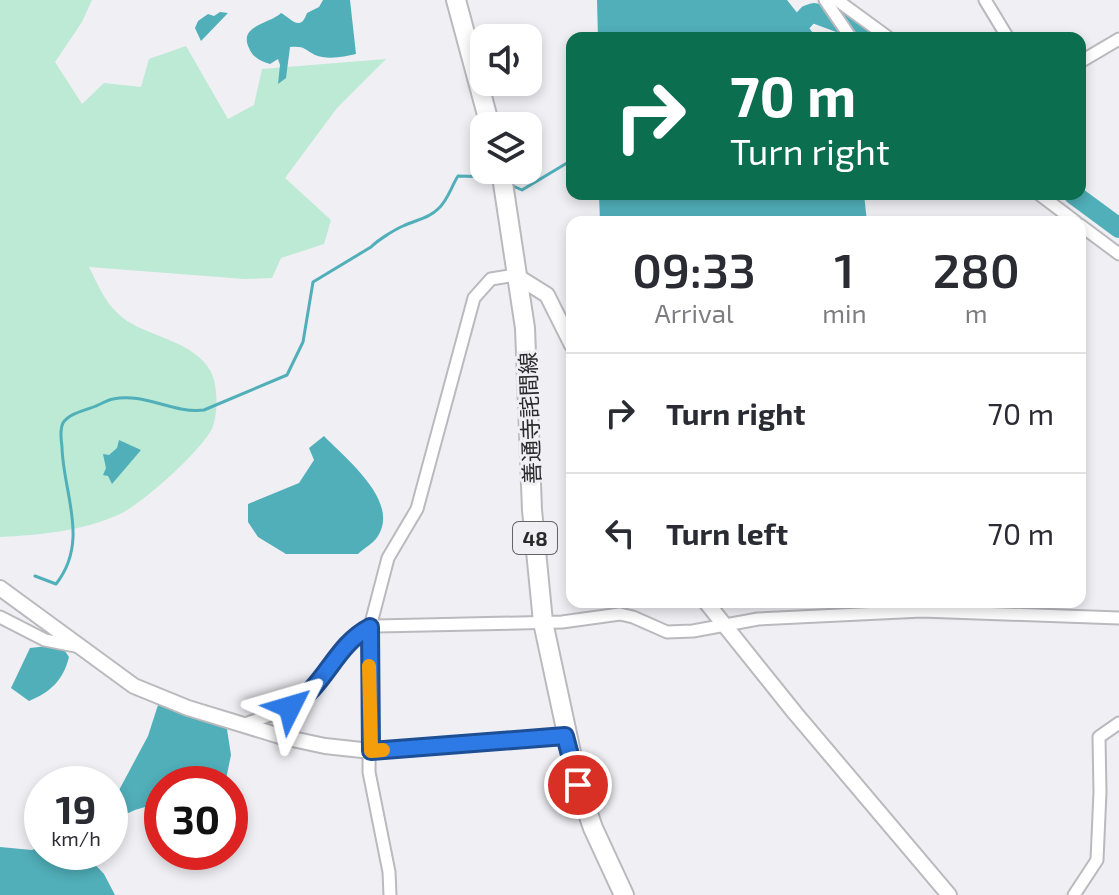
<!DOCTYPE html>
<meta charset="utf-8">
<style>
:root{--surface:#fff;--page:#f2f2f3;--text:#2b2b33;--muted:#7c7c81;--line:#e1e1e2}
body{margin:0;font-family:"Exo 2","Noto Sans JP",sans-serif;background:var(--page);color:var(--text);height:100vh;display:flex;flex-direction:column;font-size:30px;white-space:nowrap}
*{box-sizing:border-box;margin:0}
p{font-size:26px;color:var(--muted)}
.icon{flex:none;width:44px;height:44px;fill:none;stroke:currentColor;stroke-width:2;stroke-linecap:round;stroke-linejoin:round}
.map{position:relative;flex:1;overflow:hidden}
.drawer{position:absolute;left:566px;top:216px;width:520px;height:392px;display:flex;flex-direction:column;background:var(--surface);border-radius:16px;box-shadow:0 4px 12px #0003}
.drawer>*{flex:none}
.guide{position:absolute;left:566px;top:32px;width:520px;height:168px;border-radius:16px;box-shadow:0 4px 12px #0003;background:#0b6e4f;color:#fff;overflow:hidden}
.controls{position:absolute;left:470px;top:24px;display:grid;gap:16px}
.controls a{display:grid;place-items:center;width:72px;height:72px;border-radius:16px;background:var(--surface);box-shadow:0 4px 12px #0003;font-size:40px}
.speed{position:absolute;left:24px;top:766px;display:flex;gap:16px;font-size:40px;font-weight:700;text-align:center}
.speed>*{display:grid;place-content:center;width:104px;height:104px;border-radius:50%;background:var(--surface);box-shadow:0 4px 12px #0003;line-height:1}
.speed small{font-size:20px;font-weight:400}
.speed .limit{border:12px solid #d22;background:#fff;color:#111}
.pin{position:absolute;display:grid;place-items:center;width:68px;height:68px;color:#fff;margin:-34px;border:4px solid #fff;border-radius:50%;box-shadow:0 2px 8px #0007}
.me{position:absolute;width:88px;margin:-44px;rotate:50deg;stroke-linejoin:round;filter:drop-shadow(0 0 6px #0008)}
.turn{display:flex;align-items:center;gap:28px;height:168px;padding:0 32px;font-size:36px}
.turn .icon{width:104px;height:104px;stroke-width:2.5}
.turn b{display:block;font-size:56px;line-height:68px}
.eta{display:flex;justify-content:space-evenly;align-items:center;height:136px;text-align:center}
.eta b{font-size:48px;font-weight:600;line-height:56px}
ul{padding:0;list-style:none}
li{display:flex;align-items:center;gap:24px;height:120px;padding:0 32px;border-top:2px solid var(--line)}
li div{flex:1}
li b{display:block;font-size:30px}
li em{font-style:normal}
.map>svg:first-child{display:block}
.green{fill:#bcead4}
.water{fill:#50afb9}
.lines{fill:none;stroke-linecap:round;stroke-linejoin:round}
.stream{stroke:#50afb9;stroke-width:3}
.river{stroke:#50afb9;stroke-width:20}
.minor-casing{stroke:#bab9be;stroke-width:15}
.tertiary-casing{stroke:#bab9be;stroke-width:18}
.primary-casing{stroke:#bab9be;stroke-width:22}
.minor{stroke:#fff;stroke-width:11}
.tertiary{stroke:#fff;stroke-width:14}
.primary{stroke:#fff;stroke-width:18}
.route-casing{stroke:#1d4f96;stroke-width:20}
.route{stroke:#2d7ae6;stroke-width:14}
.slow{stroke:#f59e0b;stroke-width:14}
.labels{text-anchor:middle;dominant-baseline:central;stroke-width:6;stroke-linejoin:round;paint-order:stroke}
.shield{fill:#f0eff4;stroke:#656467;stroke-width:2}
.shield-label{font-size:20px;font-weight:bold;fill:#2a292b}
.street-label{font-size:22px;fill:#2a292b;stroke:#f0eff4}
</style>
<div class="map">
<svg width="1119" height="895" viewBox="0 0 1119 895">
<rect width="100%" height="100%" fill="#f0eff4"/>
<path class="green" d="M0,0H92L82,22L55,62L82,104L104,83L141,87L149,59L186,46L228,119L254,105L262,69L386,59L337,108L285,178L331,220L324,244L281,258L272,278L245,279L89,267C98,285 106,305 123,318C148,337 195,341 211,372C218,387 218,411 213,426C205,448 142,504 120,514C83,531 40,535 0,537Z"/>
<g class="water">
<path d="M323,0H350L356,54C344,57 327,60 315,55C303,49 306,46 290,47L286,78L278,84L280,65L278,59L270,64C261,61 253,58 249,48C238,25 270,24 281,13C291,18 300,33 307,13L319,7Z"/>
<polygon points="597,0 787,0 817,38 598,38"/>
<polygon points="220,12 228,13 201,41 195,28 198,21 208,14 214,16"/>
<polygon points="599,194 864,194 867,222 600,222"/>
<path d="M324,436C346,459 400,501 378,536C374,543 364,548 358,554H286L258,537L248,522V504L299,483L314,460L309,448Z"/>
<polygon points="119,440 141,450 112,484 108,476 103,475 106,468 103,454 109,455 117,448"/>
<path d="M57,645L63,648L69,657C63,681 50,692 29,701L11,688L30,648Z"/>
<path d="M158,705L226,723L231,755L225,784H162V815L150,806C135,809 118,815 110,830V807L148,736Z"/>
<polygon points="42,846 42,852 83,852 104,874 115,895 0,895 0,847 32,850"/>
</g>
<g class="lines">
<g class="stream">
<polyline points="513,186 522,190 572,160"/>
<path d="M35,576L56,584C90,541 63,493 62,447C61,440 60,429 63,423C69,413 87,410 96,406C101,404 107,400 113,399C144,392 173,414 204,410L287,375L303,342L313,282L371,247C378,240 394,230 403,226C415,220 428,219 438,209C448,200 451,187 458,176L492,177"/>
</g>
<g class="river">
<polyline points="787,38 808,15 814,13 860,30 870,38"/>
<polyline points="1073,194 1119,228"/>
</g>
<defs>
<g id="minor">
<polyline points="825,0 851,38"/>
<polyline points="837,0 889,38"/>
<polyline points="985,0 1008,38"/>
<polyline points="1080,62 1119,39"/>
<polyline points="1039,194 1076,222"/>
<polyline points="1080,225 1119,254"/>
<polyline points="0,617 45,640 75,646"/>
<path d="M245,724C266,716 291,710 308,696C332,675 342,631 377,626L562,622L620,614L633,617L667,632L693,631L758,619L922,611L1119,618"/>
<polyline points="390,895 389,872 369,772 370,627 388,558 417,509 474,298 491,279 515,275"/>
<polyline points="1074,895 1097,860 1100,792 1099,737 1119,723"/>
</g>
<g id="tertiary">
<polyline points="515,275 547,295 572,345"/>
<polyline points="0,588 134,686 188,708 283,737 325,746 371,751 565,736"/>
<polyline points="706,602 795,713 949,895"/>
</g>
<g id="primary">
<polyline points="456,0 490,126"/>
<polyline points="501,170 525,328 532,510 543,622 578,785 593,828 624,895"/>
</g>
</defs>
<use href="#minor" class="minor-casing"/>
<use href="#tertiary" class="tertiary-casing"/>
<use href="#primary" class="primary-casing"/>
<use href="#minor" class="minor"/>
<use href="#tertiary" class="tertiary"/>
<use href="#primary" class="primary"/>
</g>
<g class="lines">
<defs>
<path id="route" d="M290,707C327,685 334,646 370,627L371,751L565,736L578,785"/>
</defs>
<use href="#route" class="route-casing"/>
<use href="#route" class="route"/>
<polyline class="slow" points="369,666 371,751 383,750"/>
</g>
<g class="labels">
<rect class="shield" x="513" y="522" width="44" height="32" rx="6"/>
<g class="shield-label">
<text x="535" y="538">48</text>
</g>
<g class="street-label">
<text transform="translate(529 418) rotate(-92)">善通寺詫間線</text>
</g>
</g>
</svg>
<div class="controls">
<a><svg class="icon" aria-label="sound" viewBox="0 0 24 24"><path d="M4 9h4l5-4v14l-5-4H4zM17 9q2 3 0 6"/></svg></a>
<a><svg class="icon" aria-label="layers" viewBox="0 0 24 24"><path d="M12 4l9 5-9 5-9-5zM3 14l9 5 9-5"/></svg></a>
</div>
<div class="speed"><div>19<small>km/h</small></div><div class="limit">30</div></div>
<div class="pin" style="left:578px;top:785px;background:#d93025"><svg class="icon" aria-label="arrive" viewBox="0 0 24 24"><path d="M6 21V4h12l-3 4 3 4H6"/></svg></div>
<svg class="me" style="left:290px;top:707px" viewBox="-20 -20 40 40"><path d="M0-17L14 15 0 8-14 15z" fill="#2d7ae6" stroke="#fff" stroke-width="4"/></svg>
<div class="guide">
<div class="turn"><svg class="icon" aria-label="right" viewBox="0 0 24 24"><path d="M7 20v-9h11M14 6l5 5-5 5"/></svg><div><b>70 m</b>Turn right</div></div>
</div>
<section class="drawer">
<div class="eta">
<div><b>09:33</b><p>Arrival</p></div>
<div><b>1</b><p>min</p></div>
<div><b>280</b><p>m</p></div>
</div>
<ul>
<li><svg class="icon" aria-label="right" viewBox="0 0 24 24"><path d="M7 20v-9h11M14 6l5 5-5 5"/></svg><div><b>Turn right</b></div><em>70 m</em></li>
<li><svg class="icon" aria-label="left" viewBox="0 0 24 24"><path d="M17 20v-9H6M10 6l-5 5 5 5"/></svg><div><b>Turn left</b></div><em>70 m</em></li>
</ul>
</section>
</div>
